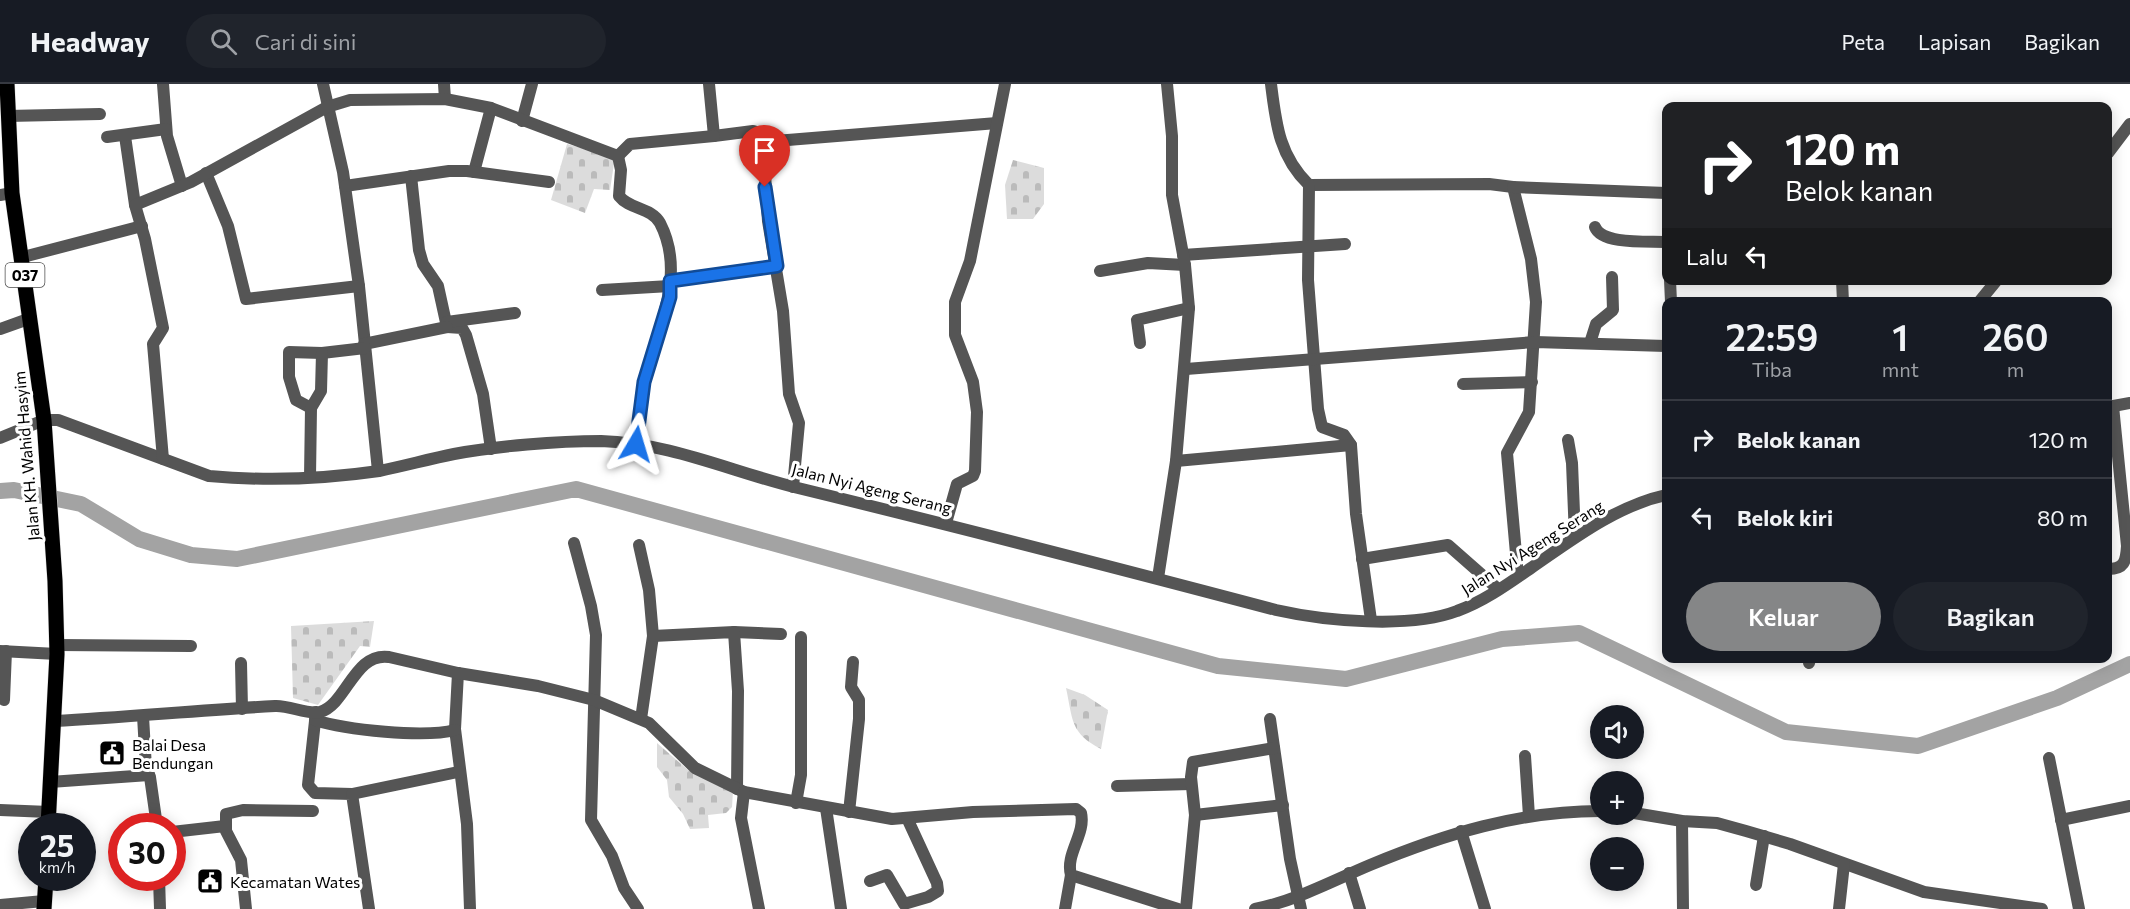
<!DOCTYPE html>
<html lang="id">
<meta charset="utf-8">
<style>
:root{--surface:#171b24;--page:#20242c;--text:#f1f3f6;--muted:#9ea1a6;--line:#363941;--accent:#858687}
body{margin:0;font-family:Commissioner,sans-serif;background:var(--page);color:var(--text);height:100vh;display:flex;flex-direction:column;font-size:22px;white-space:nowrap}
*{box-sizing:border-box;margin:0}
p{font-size:20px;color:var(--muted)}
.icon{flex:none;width:33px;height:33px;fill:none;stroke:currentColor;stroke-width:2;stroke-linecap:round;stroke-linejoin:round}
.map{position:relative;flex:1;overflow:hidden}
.sheet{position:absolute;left:1662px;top:213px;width:450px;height:366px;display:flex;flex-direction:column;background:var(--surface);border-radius:12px;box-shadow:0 3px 15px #0003}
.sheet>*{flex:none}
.hud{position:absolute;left:1662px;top:18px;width:450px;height:183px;border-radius:12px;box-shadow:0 3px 15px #0003;background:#202124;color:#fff;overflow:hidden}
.controls{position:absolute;left:1590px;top:621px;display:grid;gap:12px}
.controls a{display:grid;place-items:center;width:54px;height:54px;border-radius:50%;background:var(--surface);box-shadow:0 3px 15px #0003;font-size:30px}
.speed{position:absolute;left:18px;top:729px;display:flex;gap:12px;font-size:30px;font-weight:700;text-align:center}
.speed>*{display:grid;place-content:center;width:78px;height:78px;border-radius:50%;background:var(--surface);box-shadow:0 3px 15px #0003;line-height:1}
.speed small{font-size:15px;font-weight:400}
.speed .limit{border:9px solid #d22;background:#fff;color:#111}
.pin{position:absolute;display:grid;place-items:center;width:51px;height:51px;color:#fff;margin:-62px -26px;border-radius:50% 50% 50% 0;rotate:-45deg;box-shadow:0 0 6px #0007}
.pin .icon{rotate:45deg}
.me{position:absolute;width:66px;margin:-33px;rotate:7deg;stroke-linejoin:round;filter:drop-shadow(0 0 4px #0008)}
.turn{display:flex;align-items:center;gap:21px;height:126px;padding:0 24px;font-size:27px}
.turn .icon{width:78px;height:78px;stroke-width:2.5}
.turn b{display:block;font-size:42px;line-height:51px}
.then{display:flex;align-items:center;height:57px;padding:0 24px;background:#0003;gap:12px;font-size:22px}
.eta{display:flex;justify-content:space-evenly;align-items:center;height:102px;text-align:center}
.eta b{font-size:36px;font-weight:600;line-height:42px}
.button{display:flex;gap:12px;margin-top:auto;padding:12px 24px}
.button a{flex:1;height:69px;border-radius:36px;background:var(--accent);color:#fff;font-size:24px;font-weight:600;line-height:69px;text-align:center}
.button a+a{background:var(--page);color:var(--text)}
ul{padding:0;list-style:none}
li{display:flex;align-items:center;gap:18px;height:78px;padding:0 24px;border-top:2px solid var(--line)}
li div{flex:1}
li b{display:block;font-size:22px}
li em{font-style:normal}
header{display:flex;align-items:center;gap:36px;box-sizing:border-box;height:84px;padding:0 30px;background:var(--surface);border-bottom:2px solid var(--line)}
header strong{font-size:28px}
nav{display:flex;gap:33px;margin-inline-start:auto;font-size:21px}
.search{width:420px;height:54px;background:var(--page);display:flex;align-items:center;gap:15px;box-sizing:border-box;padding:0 21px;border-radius:33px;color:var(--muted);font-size:22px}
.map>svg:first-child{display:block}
.cemetery{fill:url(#cemetery-stones)}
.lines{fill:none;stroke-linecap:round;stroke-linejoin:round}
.river{stroke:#a3a3a3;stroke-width:16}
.primary-casing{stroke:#dbdbdb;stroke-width:16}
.street{stroke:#555;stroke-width:12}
.primary{stroke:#000;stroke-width:15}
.route-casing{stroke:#114b97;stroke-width:15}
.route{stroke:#1a73e8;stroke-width:10}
.labels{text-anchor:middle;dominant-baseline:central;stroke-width:6;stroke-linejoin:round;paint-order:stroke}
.shield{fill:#fff;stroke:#4c4c4c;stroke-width:1.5}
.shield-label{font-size:15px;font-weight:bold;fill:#000}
.street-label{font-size:16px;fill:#000;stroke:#fff}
.poi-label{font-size:16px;fill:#000;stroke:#fff;text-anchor:start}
</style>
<header>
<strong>Headway</strong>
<div class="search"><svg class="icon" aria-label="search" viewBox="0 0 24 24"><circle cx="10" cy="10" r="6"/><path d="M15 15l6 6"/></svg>Cari di sini</div>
<nav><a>Peta</a><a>Lapisan</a><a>Bagikan</a></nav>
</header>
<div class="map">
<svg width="2130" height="825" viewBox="0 0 2130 825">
<defs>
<pattern id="cemetery-stones" width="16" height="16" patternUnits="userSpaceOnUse" patternTransform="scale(1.5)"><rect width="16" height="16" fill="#dcdcdc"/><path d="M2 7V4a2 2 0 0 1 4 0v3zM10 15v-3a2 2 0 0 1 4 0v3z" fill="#bbb"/></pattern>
</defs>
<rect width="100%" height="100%" fill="#fff"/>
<g class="cemetery">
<polygon points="567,60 615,73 610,106 594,105 585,129 551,116"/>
<polygon points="1013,76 1044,84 1044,120 1033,135 1007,135 1005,101"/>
<polygon points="374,537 370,563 360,562 318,621 293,614 291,542"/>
<path d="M1066,604L1085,611L1108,626L1101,665C1070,649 1073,636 1066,604Z"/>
<polygon points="657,659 688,686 733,707 732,723 726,729 708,731 709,744 690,745 683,730 669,713 667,696 657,683"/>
</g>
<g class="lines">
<polyline class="river" points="0,407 14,406 81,420 139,455 191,471 237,475 576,405 1218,582 1346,595 1502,555 1579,549 1786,648 1918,662 2057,614 2130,580"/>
<defs>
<g id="primary">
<polyline points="7,0 12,109 44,336 55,497 57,570 48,742"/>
<polyline points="44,825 46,794"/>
</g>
</defs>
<use href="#primary" class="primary-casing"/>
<g class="street">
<polyline points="163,0 167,52 182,102"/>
<polyline points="323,0 343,88 359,202 378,387"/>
<polyline points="444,0 445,15"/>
<polyline points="709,0 714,52 753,47 759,49 763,58 768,137 783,227 789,310 799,339 793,403"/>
<path d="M1271,0C1276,40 1279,72 1309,101L1489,100L1513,103L1531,175L1536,218L1529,328L1507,369L1518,492"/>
<polyline points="8,32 100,30"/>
<polyline points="522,37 532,0"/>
<polyline points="125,52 135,121"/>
<polyline points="107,53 166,45"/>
<polyline points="763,58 997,39"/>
<polyline points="2108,69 2130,40"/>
<path d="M618,72L621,86L619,112C630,126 651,123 660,139C687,191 657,245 645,296C640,316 639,339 636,360"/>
<polyline points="474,88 491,24"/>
<polyline points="206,89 228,142 246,215 359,202"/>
<polyline points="411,92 419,166 423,180 438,202 447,243 462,244 466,251 483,310 491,365"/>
<polyline points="1309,101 1308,196 1318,325 1322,343 1344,351 1351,361 1356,430 1371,536"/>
<polyline points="345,102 449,87 467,87 549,98"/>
<polyline points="1513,103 1666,109"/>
<polyline points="0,111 12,109"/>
<path d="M1595,143C1602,161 1649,157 1666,158"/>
<polyline points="1183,171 1345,160"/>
<polyline points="23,173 142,142"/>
<polyline points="1100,187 1148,179 1185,181"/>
<polyline points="1670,196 1671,218"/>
<polyline points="1842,196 1843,218"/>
<polyline points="670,197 777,182"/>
<polyline points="602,206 670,202"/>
<polyline points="1979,218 1997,196"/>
<polyline points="447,238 515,229"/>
<polyline points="0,245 31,234"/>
<polyline points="1140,259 1137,236 1189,224"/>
<polyline points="1590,259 1596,240 1613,226 1612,193"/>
<polyline points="364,260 447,243"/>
<polyline points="1186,285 1535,258 1666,262"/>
<polyline points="1463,300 1532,298"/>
<polyline points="2108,323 2130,319"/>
<polyline points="311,324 296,316 289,293 289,268 322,269 365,264"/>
<path d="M0,354L44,336H58L209,392C264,397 324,395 379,387C404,382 429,375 454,370C497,362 557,357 601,357C671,359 732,388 798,404C958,443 1117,484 1276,526C1325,537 1410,545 1457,527C1483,518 1508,500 1531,484C1573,455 1616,422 1666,411"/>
<polyline points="1568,356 1572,379 1575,453"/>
<polyline points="163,375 153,260 163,244 145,155 135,121 191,98 327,23 350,16 445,15 491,24 618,72 630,60 714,52"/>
<polyline points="1176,377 1351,361"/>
<polyline points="310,393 311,324 321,307 322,269"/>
<polyline points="946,439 957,400 973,392 975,387 977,328 973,298 955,251 955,218 970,177 1005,0"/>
<polyline points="574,459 591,522 596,551 591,736 612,772 624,804 638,825"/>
<polyline points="639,461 649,506 653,552 641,635"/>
<polyline points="1362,475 1448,461 1498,505"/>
<path d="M2108,485C2124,485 2126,478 2127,462L2113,322"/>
<polyline points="1158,494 1176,377 1189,224 1185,181 1172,111 1172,52 1167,0"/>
<polyline points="734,548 781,550"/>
<polyline points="653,552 734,548 738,607 737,705"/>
<polyline points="57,561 191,562"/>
<polyline points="0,567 57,570"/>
<polyline points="241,579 242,625"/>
<polyline points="1809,579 1810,574"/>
<polyline points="458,589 455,645 467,740 470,825"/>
<polyline points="4,616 6,567"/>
<polyline points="316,628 308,701 315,709 352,710 369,825"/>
<polyline points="143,632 146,684 150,693 157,742"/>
<polyline points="1270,635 1290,775 1301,825"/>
<path d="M315,636C346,646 424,654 455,646"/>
<path d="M55,637C128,633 202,626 275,622C289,621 307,631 320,628C347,620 354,568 389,573L458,589L538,602L594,616L649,639L695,684L744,708L892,735L973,728L1076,725L1081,729C1086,750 1065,770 1071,791L1178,825"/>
<polyline points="1525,672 1529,732"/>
<polyline points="2049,674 2079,825"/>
<polyline points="50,698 149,691"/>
<polyline points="1117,702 1191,700"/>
<polyline points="744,708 741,734 759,825"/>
<polyline points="352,710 458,688"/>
<polyline points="796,719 801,691 801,553"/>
<polyline points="826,724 841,825"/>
<polyline points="0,726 49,728"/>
<polyline points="849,728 859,635 859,616 851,603 853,578"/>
<polyline points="1634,729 1682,737 1717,739 1746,747 1790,760 1924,808 2042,825"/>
<polyline points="1195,731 1283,721"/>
<polyline points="2061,736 2130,722"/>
<polyline points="1682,737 1683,825"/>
<polyline points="1461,747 1485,825"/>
<polyline points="172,748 225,742"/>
<polyline points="1349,789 1360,825"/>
<polyline points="159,794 160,825"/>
<polyline points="870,797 887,791 904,820 928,813 938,807 937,799 907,734"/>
<polyline points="1756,801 1764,752"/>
<polyline points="0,821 44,817"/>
<polyline points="246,825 241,776 226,747 226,730 243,726 313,727"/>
<polyline points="1065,825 1071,791"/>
<polyline points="1186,825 1195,731 1191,693 1193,678 1274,664"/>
<path d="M1255,825C1295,817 1332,797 1370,781C1445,750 1519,727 1600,727"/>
<polyline points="1839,825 1844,780"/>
</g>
<use href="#primary" class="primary"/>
</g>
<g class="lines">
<defs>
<polyline id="route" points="636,360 644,298 670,213 670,197 777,182 765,103"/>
</defs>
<use href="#route" class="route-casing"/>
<use href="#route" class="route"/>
</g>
<defs>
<symbol id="civic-square" viewBox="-11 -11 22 22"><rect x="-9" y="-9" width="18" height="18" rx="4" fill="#000" stroke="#fff"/><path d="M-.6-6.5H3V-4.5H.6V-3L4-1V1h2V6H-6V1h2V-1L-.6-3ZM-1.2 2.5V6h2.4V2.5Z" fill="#fff"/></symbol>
</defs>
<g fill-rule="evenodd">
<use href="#civic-square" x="97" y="654" width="30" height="30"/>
<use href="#civic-square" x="195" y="782" width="30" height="30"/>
</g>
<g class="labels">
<rect class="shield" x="5.5" y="179" width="39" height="24" rx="4.5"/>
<g class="shield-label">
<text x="25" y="191">037</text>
</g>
<g class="street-label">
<text transform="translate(26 372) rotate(-95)">Jalan KH. Wahid Hasyim</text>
<text transform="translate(872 404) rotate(14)">Jalan Nyi Ageng Serang</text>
<text transform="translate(1532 463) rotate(-32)">Jalan Nyi Ageng Serang</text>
</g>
<g class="poi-label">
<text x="132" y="660">Balai Desa<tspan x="132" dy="18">Bendungan</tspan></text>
<text x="230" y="797">Kecamatan Wates</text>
</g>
</g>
</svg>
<div class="controls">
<a><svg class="icon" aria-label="sound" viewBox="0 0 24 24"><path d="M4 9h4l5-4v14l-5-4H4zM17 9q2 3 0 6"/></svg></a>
<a>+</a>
<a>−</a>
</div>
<div class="speed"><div>25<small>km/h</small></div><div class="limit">30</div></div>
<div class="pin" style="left:765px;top:103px;background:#d93025"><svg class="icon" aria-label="arrive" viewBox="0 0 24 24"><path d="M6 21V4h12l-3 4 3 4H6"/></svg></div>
<svg class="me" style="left:636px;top:360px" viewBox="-20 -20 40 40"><path d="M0-17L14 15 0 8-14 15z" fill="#1a73e8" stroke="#fff" stroke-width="4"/></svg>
<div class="hud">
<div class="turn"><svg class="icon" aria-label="right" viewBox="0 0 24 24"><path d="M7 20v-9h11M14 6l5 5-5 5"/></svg><div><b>120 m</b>Belok kanan</div></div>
<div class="then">Lalu<svg class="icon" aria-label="left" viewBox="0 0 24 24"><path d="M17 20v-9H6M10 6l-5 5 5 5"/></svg></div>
</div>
<section class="sheet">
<div class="eta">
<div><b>22:59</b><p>Tiba</p></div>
<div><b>1</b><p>mnt</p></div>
<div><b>260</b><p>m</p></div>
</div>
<ul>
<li><svg class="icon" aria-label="right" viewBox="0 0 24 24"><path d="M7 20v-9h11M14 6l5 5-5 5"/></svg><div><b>Belok kanan</b></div><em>120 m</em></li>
<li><svg class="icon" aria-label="left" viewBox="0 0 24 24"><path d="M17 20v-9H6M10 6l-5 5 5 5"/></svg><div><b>Belok kiri</b></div><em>80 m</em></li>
</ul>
<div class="button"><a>Keluar</a><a>Bagikan</a></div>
</section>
</div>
